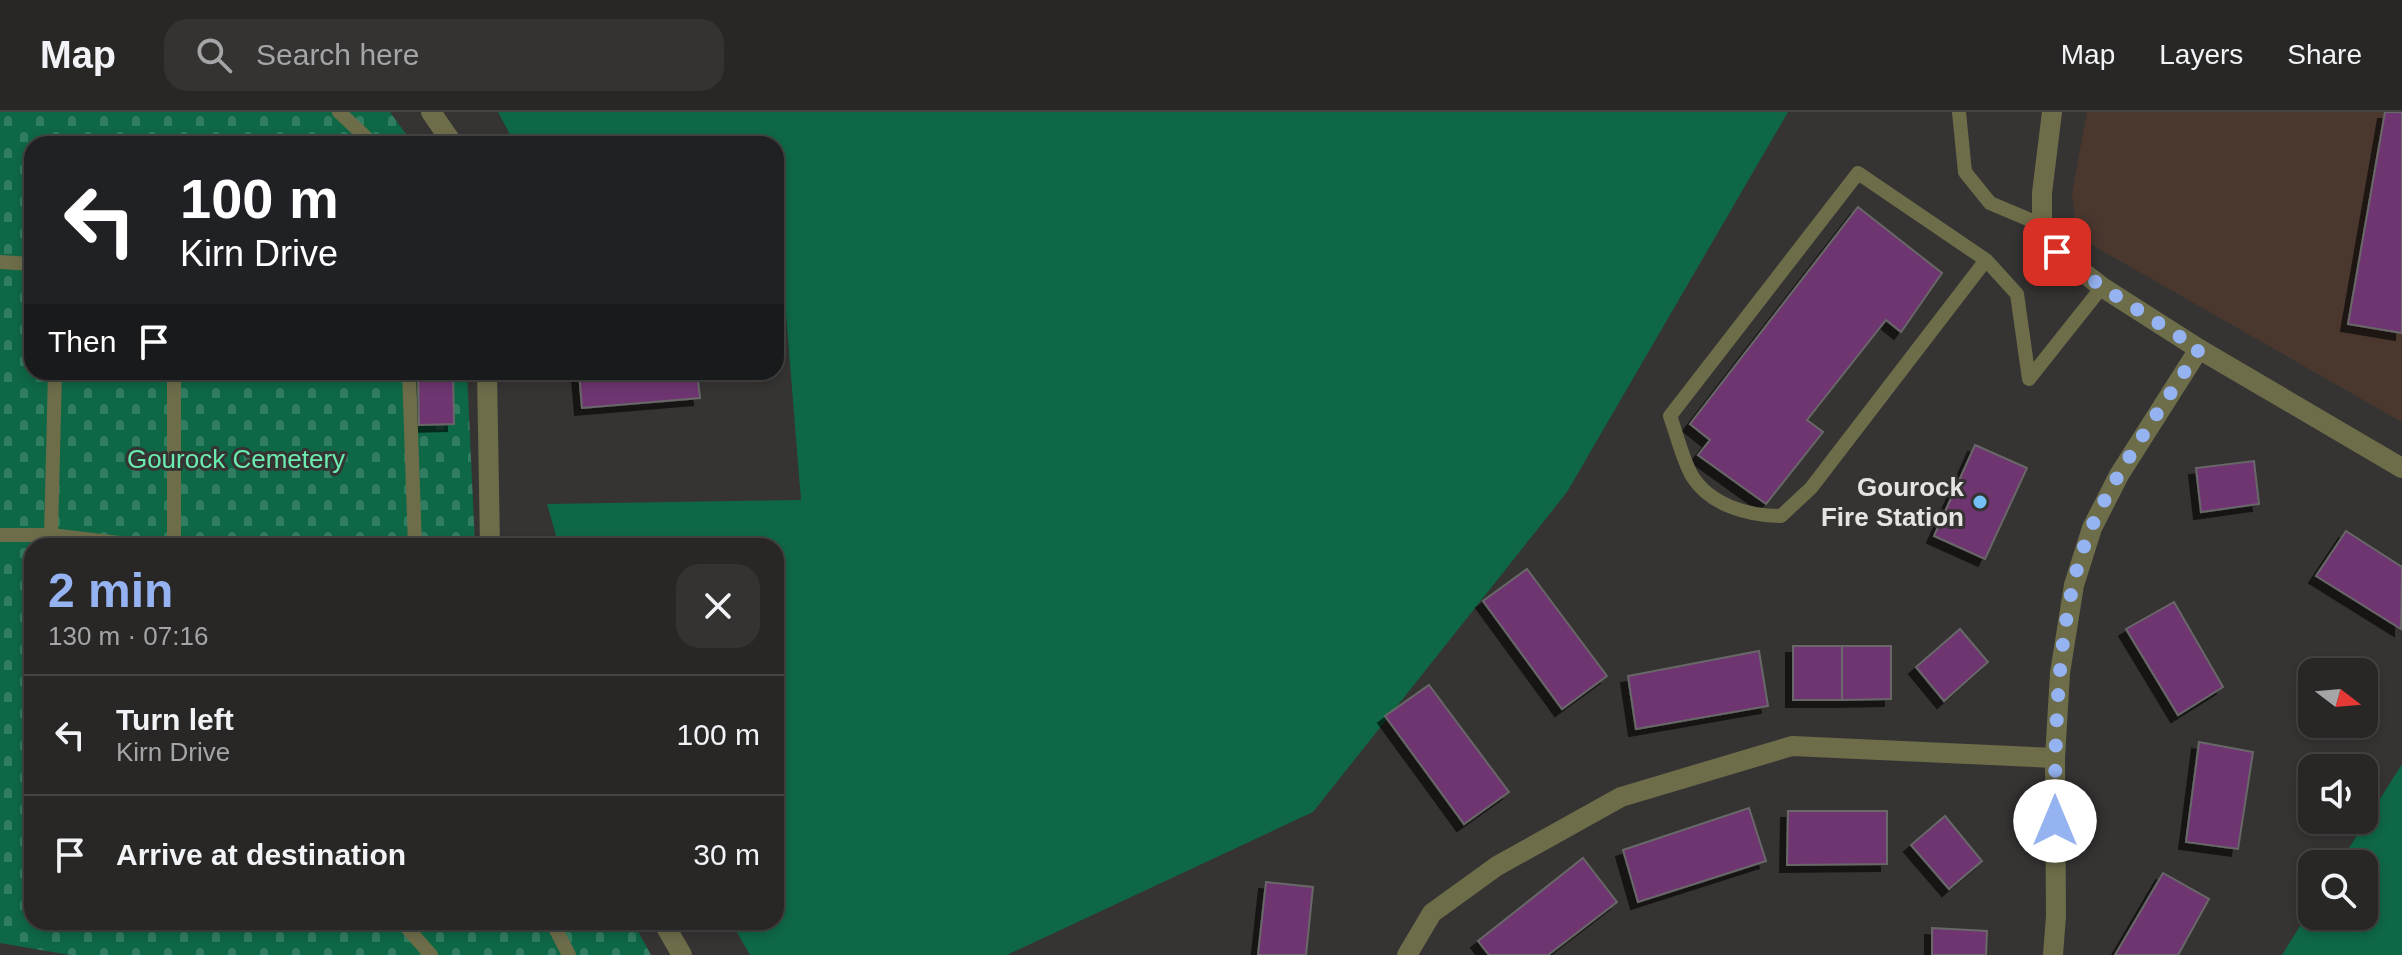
<!DOCTYPE html>
<meta charset="utf-8">
<style>
:root{--surface:#282726;--page:#343332;--text:#f1f3f6;--muted:#a5a5a7;--line:#444443;--accent:#95b2f1}
body{margin:0;font-family:Helvetica,sans-serif;background:var(--page);color:var(--text);height:100vh;display:flex;flex-direction:column;font-size:30px;white-space:nowrap}
*{box-sizing:border-box;margin:0}
p{font-size:26px;color:var(--muted)}
.icon{flex:none;width:44px;height:44px;fill:none;stroke:currentColor;stroke-width:2;stroke-linecap:round;stroke-linejoin:round}
.map{position:relative;flex:1;overflow:hidden}
.drawer{position:absolute;left:24px;top:426px;width:760px;height:392px;display:flex;flex-direction:column;background:var(--surface);border-radius:24px;box-shadow:0 4px 12px #0003,0 0 0 2px var(--line)}
.drawer>*{flex:none}
.hud{position:absolute;left:24px;top:24px;width:760px;height:244px;border-radius:24px;box-shadow:0 4px 12px #0003,0 0 0 2px var(--line);background:#202124;color:#fff;overflow:hidden}
.needle{width:52px;rotate:106deg}
.tools{position:absolute;left:2298px;top:546px;display:grid;gap:16px}
.tools a{display:grid;place-items:center;width:80px;height:80px;border-radius:16px;background:var(--surface);box-shadow:0 4px 12px #0003,0 0 0 2px var(--line);font-size:40px}
.pin{position:absolute;display:grid;place-items:center;width:68px;height:68px;color:#fff;margin:-34px;border-radius:16px;box-shadow:0 4px 12px #0006}
.me{position:absolute;width:88px;margin:-44px;rotate:0deg;stroke-linejoin:round;filter:drop-shadow(0 0 6px #0008)}
.turn{display:flex;align-items:center;gap:28px;height:168px;padding:0 24px;font-size:36px}
.turn .icon{width:104px;height:104px;stroke-width:2.5}
.turn b{display:block;font-size:56px;line-height:68px}
.then{display:flex;align-items:center;height:76px;padding:0 24px;background:#0003;gap:16px;font-size:30px}
.round{display:grid;place-items:center;flex:none;width:84px;height:84px;border-radius:24px;background:var(--page)}
.headline{display:flex;align-items:center;justify-content:space-between;height:136px;padding:0 24px}
h1{font-size:48px;font-weight:700;line-height:60px;color:var(--accent)}
ul{padding:0;list-style:none}
li{display:flex;align-items:center;gap:24px;height:120px;padding:0 24px;border-top:2px solid var(--line)}
li div{flex:1}
li b{display:block;font-size:30px}
li em{font-style:normal}
header{display:flex;align-items:center;gap:48px;box-sizing:border-box;height:112px;padding:0 40px;background:var(--surface);border-bottom:2px solid var(--line)}
header strong{font-size:38px}
nav{display:flex;gap:44px;margin-inline-start:auto;font-size:28px}
.search{width:560px;height:72px;background:var(--page);display:flex;align-items:center;gap:20px;box-sizing:border-box;padding:0 28px;border-radius:24px;color:var(--muted);font-size:30px}
.map>svg:first-child{display:block}
.education{fill:#4a382f}
.green{fill:#0e6846}
.cemetery{fill:url(#cemetery-stones)}
.building{fill:#6e356f;stroke:#696769;stroke-width:2;filter:url(#shadow)}
.lines{fill:none;stroke-linecap:round;stroke-linejoin:round}
.service{stroke:#6e6d4a;stroke-width:14}
.minor{stroke:#6e6d4a;stroke-width:20}
.tertiary{stroke:#6e6d4a;stroke-width:20}
.route{stroke:#95b2f1;stroke-width:14;stroke-dasharray:0 25.2}
.poi-dot{fill:#73c1f6;stroke:#363433;stroke-width:3}
.labels{text-anchor:middle;dominant-baseline:central;stroke-width:6;stroke-linejoin:round;paint-order:stroke}
.park-label{font-size:26px;fill:#6aecb0;stroke:#363433}
.poi-label{font-size:26px;font-weight:bold;fill:#e6e4e3;stroke:#363433;text-anchor:end}
</style>
<header>
<strong>Map</strong>
<div class="search"><svg class="icon" aria-label="search" viewBox="0 0 24 24"><circle cx="10" cy="10" r="6"/><path d="M15 15l6 6"/></svg>Search here</div>
<nav><a>Map</a><a>Layers</a><a>Share</a></nav>
</header>
<div class="map">
<svg width="2402" height="843" viewBox="0 0 2402 843">
<defs>
<pattern id="cemetery-stones" width="16" height="16" patternUnits="userSpaceOnUse" patternTransform="scale(2)"><rect width="16" height="16" fill="#0e6846"/><path d="M2 7V4a2 2 0 0 1 4 0v3zM10 15v-3a2 2 0 0 1 4 0v3z" fill="#317d61"/></pattern>
<filter id="shadow"><feDropShadow dx="-7" dy="7" stdDeviation="0" flood-color="#0009"/></filter>
</defs>
<rect width="100%" height="100%" fill="#363433"/>
<polygon class="education" points="2087,0 2402,0 2402,310 2087,130 2075,106 2072,81"/>
<g class="green">
<polygon points="498,0 1788,0 1567,380 1313,700 1007,843 750,843 731,810 776,810 776,434 559,434 547,392 801,388 776,78 776,32 515,32"/>
<polygon points="2402,652 2402,843 2282,843 2312,795 2312,804 2364,804 2364,752 2339,752"/>
</g>
<polygon class="cemetery" points="0,0 390,0 413,32 32,32 32,260 467,260 475,434 32,434 32,810 633,810 651,843 70,843 0,831"/>
<g class="building">
<polygon points="2385,0 2402,0 2402,221 2348,212"/>
<polygon points="1858,95 1942,161 1901,220 1886,208 1807,308 1823,320 1766,392 1698,343 1710,328 1690,312"/>
<polygon points="418,260 453,260 454,312 419,313"/>
<polygon points="579,260 697,260 700,286 582,296"/>
<polygon points="1975,333 2027,356 1985,447 1934,424"/>
<polygon points="2254,349 2259,392 2201,400 2196,356"/>
<polygon points="2346,419 2402,455 2401,517 2316,464"/>
<polygon points="1527,457 1607,564 1562,597 1483,489"/>
<polygon points="2174,490 2223,575 2178,603 2126,517"/>
<polygon points="1960,517 1988,550 1944,589 1916,555"/>
<rect x="1793" y="534" width="49" height="54"/>
<polygon points="1842,534 1891,534 1891,587 1842,588"/>
<polygon points="1759,539 1768,594 1636,617 1628,564"/>
<polygon points="1429,573 1509,680 1464,712 1385,604"/>
<polygon points="2199,630 2253,640 2238,737 2186,730"/>
<polygon points="1749,696 1766,749 1638,790 1623,738"/>
<polygon points="1788,699 1887,699 1887,752 1787,753"/>
<polygon points="1945,704 1982,749 1949,777 1911,733"/>
<polygon points="1583,746 1617,790 1548,843 1489,843 1478,829"/>
<polygon points="2163,761 2209,787 2178,843 2115,843"/>
<polygon points="1266,770 1313,775 1306,843 1258,843"/>
<polygon points="1932,816 1987,819 1986,843 1932,843"/>
</g>
<g class="lines">
<g class="service">
<polyline points="339,0 373,32"/>
<polyline points="1959,0 1965,60 1990,91 2042,113"/>
<path d="M1986,148L1811,376L1781,404C1748,404 1710,393 1692,364C1682,346 1677,323 1670,304L1858,61L1986,148L2017,182L2029,267L2102,175"/>
<polyline points="0,150 32,152"/>
<polyline points="409,260 415,434"/>
<polyline points="0,423 51,423 144,434"/>
<polyline points="51,423 55,260"/>
<polyline points="174,434 174,260"/>
<polyline points="402,810 431,843"/>
<polyline points="552,810 569,843"/>
</g>
<g class="minor">
<polyline points="2052,0 2042,81 2042,113 2057,140 2102,175 2199,237 2402,356"/>
<polyline points="1407,843 1432,801 1497,754 1621,685 1792,634 2055,646"/>
<polyline points="2053,843 2056,804 2055,646 2060,561 2074,473 2092,416 2119,363 2199,237"/>
</g>
<g class="tertiary">
<polyline points="431,0 453,32"/>
<polyline points="487,260 490,434"/>
<polyline points="663,810 682,843"/>
</g>
</g>
<g class="lines">
<path class="route" d="M2055,709C2055,620 2056,496 2092,414C2120,352 2163,295 2199,237L2102,175L2057,140"/>
</g>
<circle class="poi-dot" cx="1980" cy="390" r="8"/>
<g class="labels">
<g class="park-label">
<text x="236" y="347">Gourock Cemetery</text>
</g>
<g class="poi-label">
<text x="1964" y="375">Gourock<tspan x="1964" dy="30">Fire Station</tspan></text>
</g>
</g>
</svg>
<div class="tools">
<a><svg class="needle" viewBox="-14 -14 28 28"><path d="M0-13l5 13h-10z" fill="#e53935"/><path d="M0 13l5-13h-10z" fill="#a5a5a7"/></svg></a>
<a><svg class="icon" aria-label="sound" viewBox="0 0 24 24"><path d="M4 9h4l5-4v14l-5-4H4zM17 9q2 3 0 6"/></svg></a>
<a><svg class="icon" aria-label="search" viewBox="0 0 24 24"><circle cx="10" cy="10" r="6"/><path d="M15 15l6 6"/></svg></a>
</div>
<div class="pin" style="left:2057px;top:140px;background:#d93025"><svg class="icon" aria-label="arrive" viewBox="0 0 24 24"><path d="M6 21V4h12l-3 4 3 4H6"/></svg></div>
<svg class="me" style="left:2055px;top:709px" viewBox="-20 -20 40 40"><circle r="19" fill="#fff"/><path d="M0-13L10 11 0 6-10 11z" fill="#95b2f1"/></svg>
<div class="hud">
<div class="turn"><svg class="icon" aria-label="left" viewBox="0 0 24 24"><path d="M17 20v-9H6M10 6l-5 5 5 5"/></svg><div><b>100 m</b>Kirn Drive</div></div>
<div class="then">Then<svg class="icon" aria-label="arrive" viewBox="0 0 24 24"><path d="M6 21V4h12l-3 4 3 4H6"/></svg></div>
</div>
<section class="drawer">
<div class="headline"><div><h1>2 min</h1><p>130 m · 07:16</p></div><a class="round"><svg class="icon" aria-label="close" viewBox="0 0 24 24"><path d="M6 6l12 12M18 6L6 18"/></svg></a></div>
<ul>
<li><svg class="icon" aria-label="left" viewBox="0 0 24 24"><path d="M17 20v-9H6M10 6l-5 5 5 5"/></svg><div><b>Turn left</b><p>Kirn Drive</p></div><em>100 m</em></li>
<li><svg class="icon" aria-label="arrive" viewBox="0 0 24 24"><path d="M6 21V4h12l-3 4 3 4H6"/></svg><div><b>Arrive at destination</b></div><em>30 m</em></li>
</ul>
</section>
</div>
